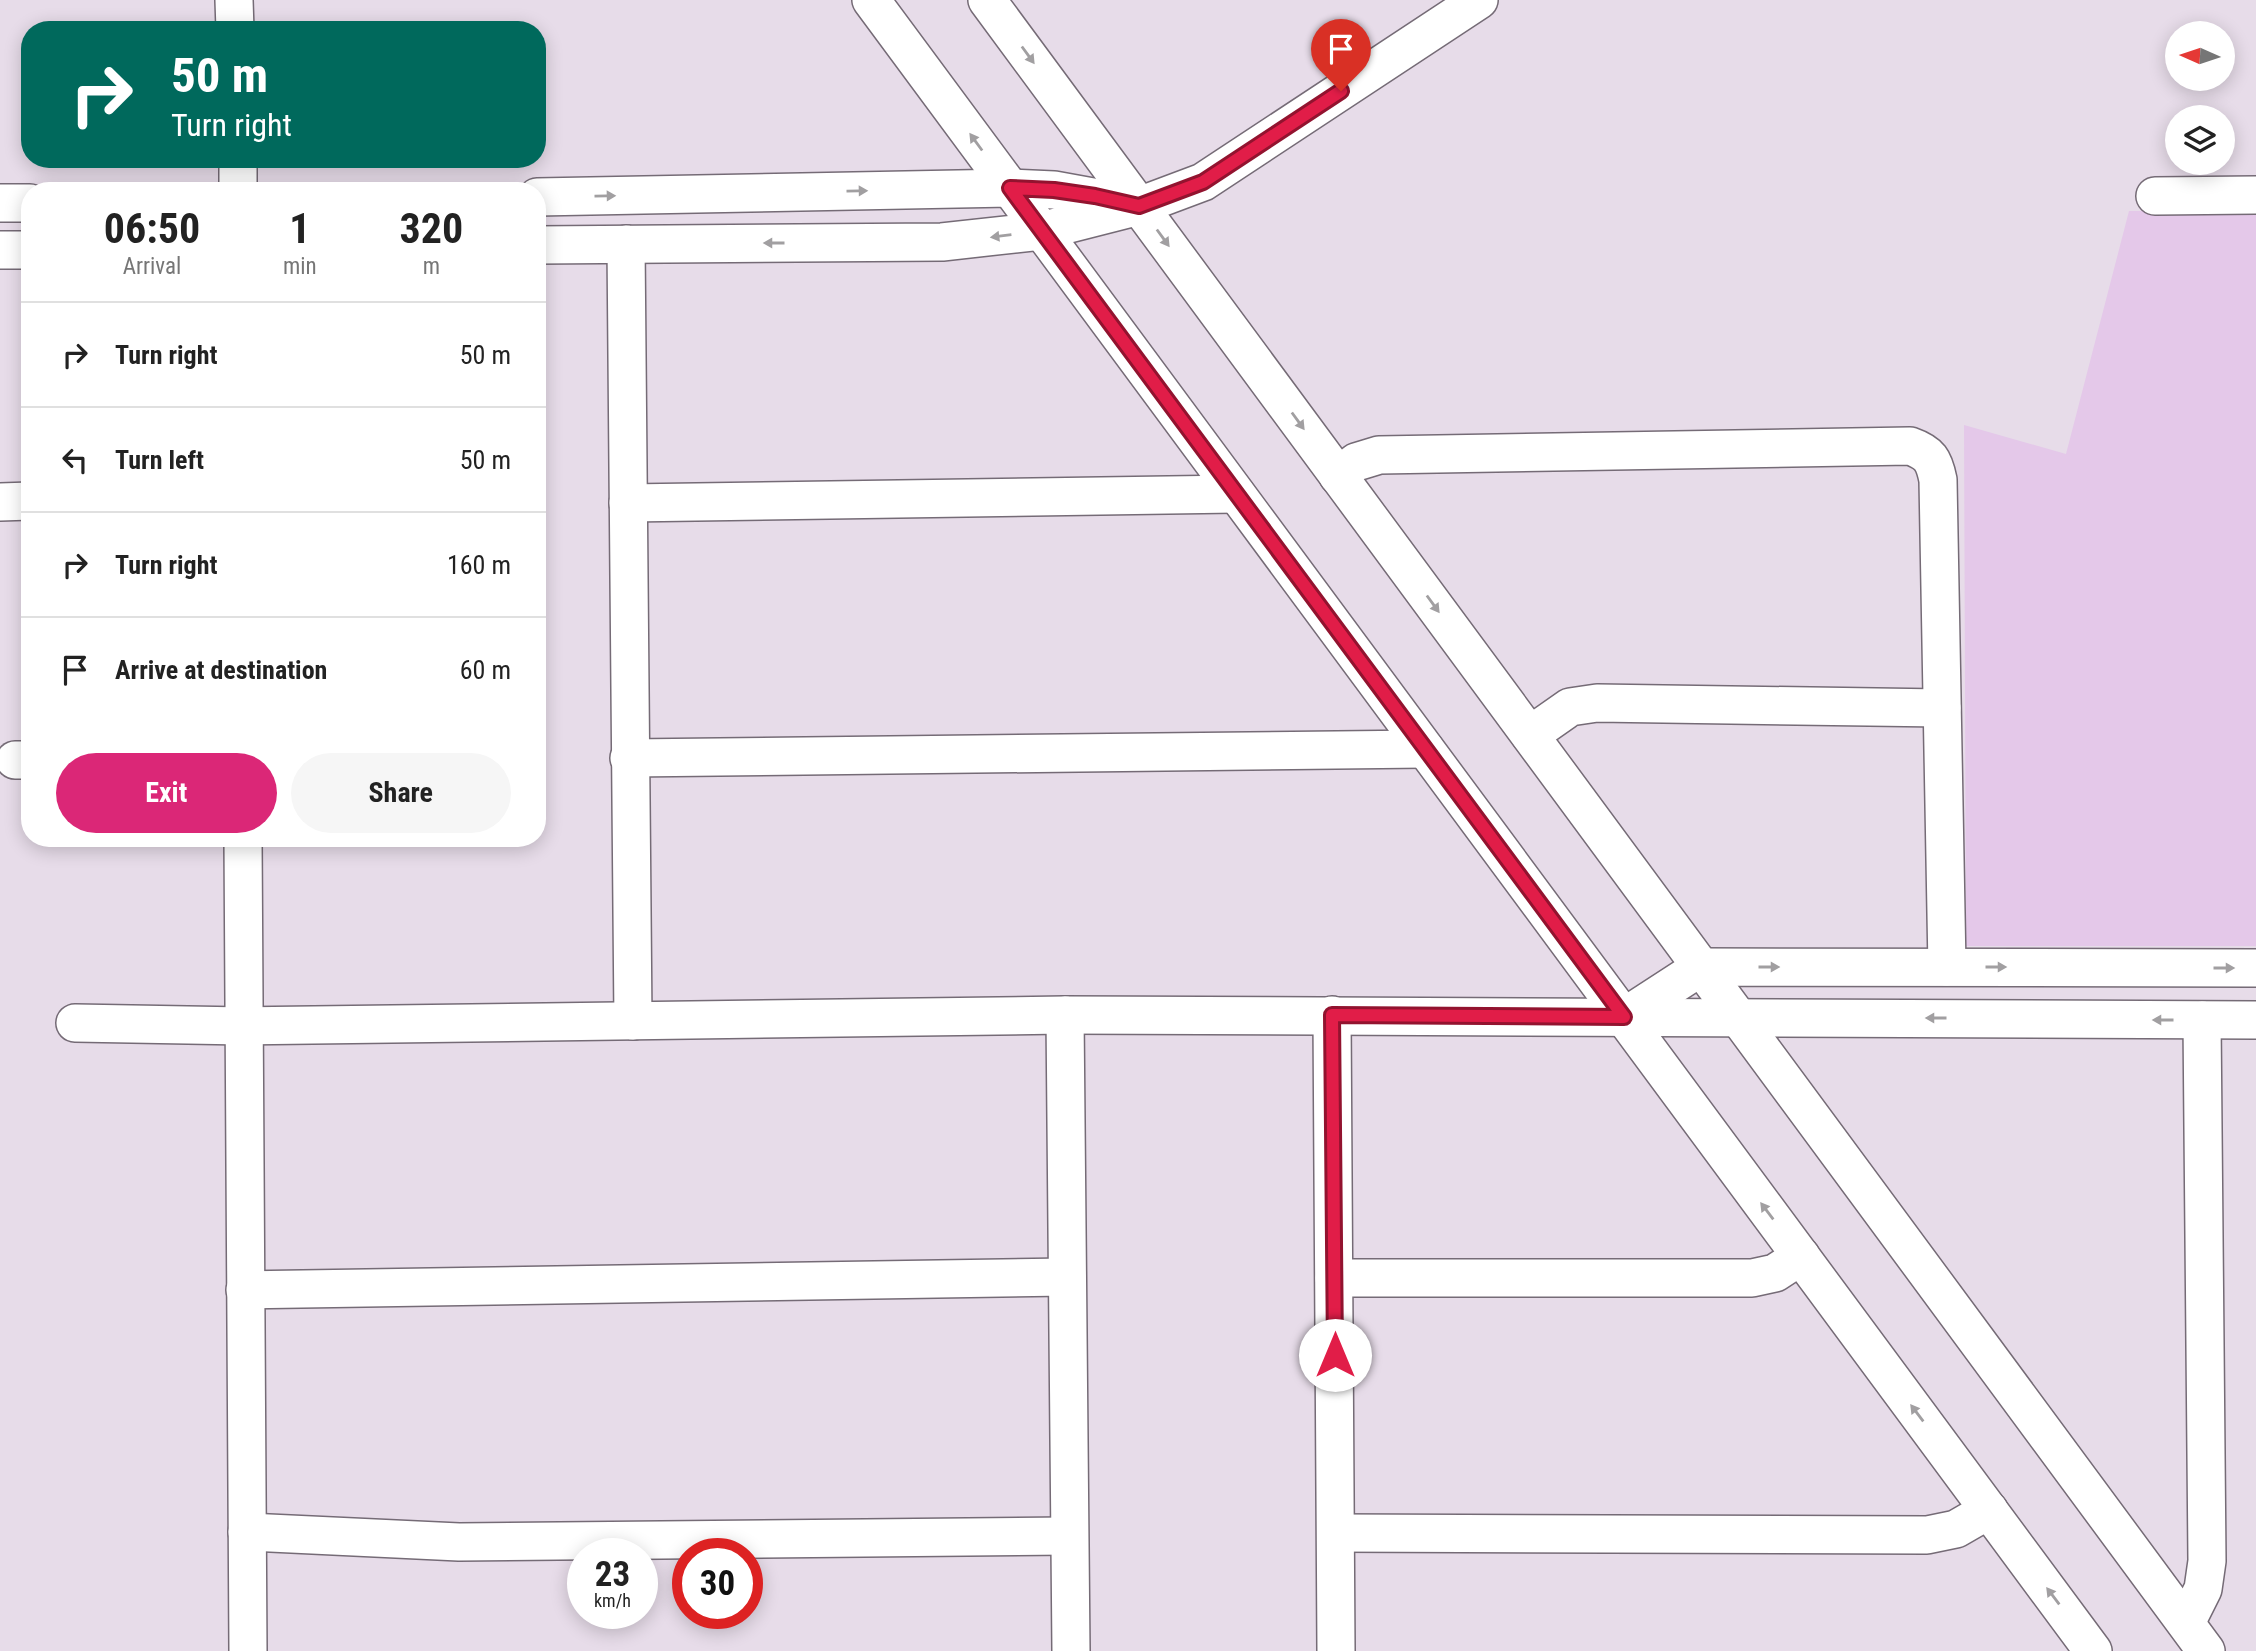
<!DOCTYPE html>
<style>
:root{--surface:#fff;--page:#f6f6f6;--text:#222;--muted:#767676;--line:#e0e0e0;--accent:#db2777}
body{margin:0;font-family:"Roboto Condensed",sans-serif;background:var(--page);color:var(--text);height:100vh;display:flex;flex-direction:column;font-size:26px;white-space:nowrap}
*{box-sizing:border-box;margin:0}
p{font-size:23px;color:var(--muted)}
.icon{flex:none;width:38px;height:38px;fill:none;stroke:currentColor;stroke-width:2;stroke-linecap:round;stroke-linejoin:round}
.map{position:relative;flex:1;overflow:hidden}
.panel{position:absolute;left:21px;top:182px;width:525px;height:665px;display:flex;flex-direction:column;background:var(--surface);border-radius:28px;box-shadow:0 4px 18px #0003}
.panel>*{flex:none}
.top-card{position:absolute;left:21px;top:21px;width:525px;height:147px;border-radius:28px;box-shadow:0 4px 18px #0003;background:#00695c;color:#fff;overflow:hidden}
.needle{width:46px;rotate:273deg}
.fabs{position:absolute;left:2165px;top:21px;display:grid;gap:14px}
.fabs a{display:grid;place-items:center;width:70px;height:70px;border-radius:50%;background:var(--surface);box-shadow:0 4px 18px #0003;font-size:35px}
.speed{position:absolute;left:567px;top:1538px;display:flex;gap:14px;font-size:35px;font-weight:700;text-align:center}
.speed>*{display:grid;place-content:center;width:91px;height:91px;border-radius:50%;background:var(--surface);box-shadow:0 4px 18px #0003;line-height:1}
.speed small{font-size:18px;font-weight:400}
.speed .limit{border:10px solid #d22;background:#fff;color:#111}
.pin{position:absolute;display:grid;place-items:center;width:60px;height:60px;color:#fff;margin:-72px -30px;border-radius:50% 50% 50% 0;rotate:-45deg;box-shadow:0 0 7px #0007}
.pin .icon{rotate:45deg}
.me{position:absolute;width:77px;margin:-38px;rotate:0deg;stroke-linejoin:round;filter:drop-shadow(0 0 5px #0008)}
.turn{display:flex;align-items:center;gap:24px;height:147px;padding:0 35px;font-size:32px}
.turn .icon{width:91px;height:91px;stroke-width:2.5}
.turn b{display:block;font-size:49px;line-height:60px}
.eta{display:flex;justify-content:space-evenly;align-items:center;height:119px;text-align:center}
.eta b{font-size:42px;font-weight:700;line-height:49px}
.button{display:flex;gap:14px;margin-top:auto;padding:14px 35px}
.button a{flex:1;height:80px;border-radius:42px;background:var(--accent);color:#fff;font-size:28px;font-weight:700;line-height:80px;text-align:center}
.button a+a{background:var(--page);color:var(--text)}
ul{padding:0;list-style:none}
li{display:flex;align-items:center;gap:21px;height:105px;padding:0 35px;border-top:2px solid var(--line)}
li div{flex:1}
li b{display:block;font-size:26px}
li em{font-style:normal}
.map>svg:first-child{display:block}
.green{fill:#e4c8e9}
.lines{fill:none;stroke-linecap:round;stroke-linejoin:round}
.street-casing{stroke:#756b76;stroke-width:40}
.street{stroke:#fff;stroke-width:37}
.oneway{fill:#a19fa1}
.route-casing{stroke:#92132f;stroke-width:18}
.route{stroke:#e11d48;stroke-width:12}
</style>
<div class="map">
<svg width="2256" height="1651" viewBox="0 0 2256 1651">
<rect width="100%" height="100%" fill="#e7dce9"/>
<polygon class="green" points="2129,211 2256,211 2256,946 1966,946 1964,425 2066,454"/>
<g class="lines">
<defs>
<g id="street">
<polyline points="234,0 235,30"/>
<polyline points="871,0 2093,1651"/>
<polyline points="987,0 2206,1651"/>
<polyline points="238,159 238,191"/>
<polyline points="2155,196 2256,195"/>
<polyline points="537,197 1010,188 1054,190 1131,204"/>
<polyline points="0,203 30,203"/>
<polyline points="626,244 633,1021"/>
<polyline points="537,245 942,242 1041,231 1139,206 1203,182 1479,0"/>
<polyline points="0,250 30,250"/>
<path d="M1338,476L1356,462L1379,455L1910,446C1930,453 1934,460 1938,480L1947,967"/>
<polyline points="0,502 30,501"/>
<polyline points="628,503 1236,494"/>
<polyline points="1530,735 1570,707 1597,703 1942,708"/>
<polyline points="629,758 1425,749"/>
<polyline points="15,760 30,760"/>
<polyline points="243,838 248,1651"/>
<polyline points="1065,1015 1071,1651"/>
<polyline points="1332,1015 1336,1651"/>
<polyline points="1624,1017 1701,967 2256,968"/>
<polyline points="75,1023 244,1026 1065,1015 2256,1020"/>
<polyline points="1334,1278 1752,1278 1775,1273 1801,1256"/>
<polyline points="245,1290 1067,1277"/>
<polyline points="247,1532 459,1542 1069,1536"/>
<polyline points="1336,1533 1927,1535 1956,1529 1989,1510"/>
<polyline points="2186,1623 2203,1589 2207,1561 2202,1020"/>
</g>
</defs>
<use href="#street" class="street-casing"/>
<use href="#street" class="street"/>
</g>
<defs><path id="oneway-solid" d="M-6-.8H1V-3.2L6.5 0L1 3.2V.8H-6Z" transform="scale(1.75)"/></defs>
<g class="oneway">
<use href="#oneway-solid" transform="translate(1028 55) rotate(54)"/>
<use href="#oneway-solid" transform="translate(976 142) rotate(-126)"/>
<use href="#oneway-solid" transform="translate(857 191) rotate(-1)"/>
<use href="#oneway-solid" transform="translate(605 196) rotate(-1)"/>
<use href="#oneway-solid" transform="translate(1001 236) rotate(173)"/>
<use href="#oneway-solid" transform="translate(1163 238) rotate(54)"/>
<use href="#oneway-solid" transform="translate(774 243) rotate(180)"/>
<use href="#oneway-solid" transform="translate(1298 421) rotate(54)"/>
<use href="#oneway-solid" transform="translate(1433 604) rotate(54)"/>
<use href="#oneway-solid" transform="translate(1769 967)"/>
<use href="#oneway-solid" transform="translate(1996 967)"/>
<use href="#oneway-solid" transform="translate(2224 968)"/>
<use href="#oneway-solid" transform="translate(1936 1018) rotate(-180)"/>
<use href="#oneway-solid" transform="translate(2163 1020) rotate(-180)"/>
<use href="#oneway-solid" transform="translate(1767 1211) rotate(-127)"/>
<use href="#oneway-solid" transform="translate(1917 1413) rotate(-127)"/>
<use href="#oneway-solid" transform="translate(2053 1596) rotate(-127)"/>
</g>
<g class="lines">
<defs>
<polyline id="route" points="1335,1355 1332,1015 1624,1017 1010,188 1054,190 1095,196 1139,206 1203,182 1341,91"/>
</defs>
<use href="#route" class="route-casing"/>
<use href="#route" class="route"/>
</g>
</svg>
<div class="fabs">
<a><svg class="needle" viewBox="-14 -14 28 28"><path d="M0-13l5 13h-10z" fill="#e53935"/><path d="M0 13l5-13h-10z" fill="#767676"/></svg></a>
<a><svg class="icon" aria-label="layers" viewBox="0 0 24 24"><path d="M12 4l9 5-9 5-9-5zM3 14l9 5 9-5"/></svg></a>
</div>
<div class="speed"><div>23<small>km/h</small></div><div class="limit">30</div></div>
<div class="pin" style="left:1341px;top:91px;background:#d93025"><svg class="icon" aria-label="arrive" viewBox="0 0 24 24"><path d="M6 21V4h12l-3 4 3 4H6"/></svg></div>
<svg class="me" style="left:1335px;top:1355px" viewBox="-20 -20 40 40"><circle r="19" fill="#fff"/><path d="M0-13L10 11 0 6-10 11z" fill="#e11d48"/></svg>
<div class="top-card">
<div class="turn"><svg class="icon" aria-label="right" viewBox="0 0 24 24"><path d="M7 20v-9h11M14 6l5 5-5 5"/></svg><div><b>50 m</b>Turn right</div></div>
</div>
<section class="panel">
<div class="eta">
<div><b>06:50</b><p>Arrival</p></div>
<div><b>1</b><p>min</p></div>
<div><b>320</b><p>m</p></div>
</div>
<ul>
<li><svg class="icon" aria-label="right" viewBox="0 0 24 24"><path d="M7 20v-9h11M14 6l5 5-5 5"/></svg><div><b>Turn right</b></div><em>50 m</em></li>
<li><svg class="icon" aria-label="left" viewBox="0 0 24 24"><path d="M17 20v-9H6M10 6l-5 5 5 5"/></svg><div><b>Turn left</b></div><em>50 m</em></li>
<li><svg class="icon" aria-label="right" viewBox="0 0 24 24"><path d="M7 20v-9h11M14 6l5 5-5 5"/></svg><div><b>Turn right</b></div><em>160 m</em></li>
<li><svg class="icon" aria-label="arrive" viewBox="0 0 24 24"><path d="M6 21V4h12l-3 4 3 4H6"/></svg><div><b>Arrive at destination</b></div><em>60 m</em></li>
</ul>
<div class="button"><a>Exit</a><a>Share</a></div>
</section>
</div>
